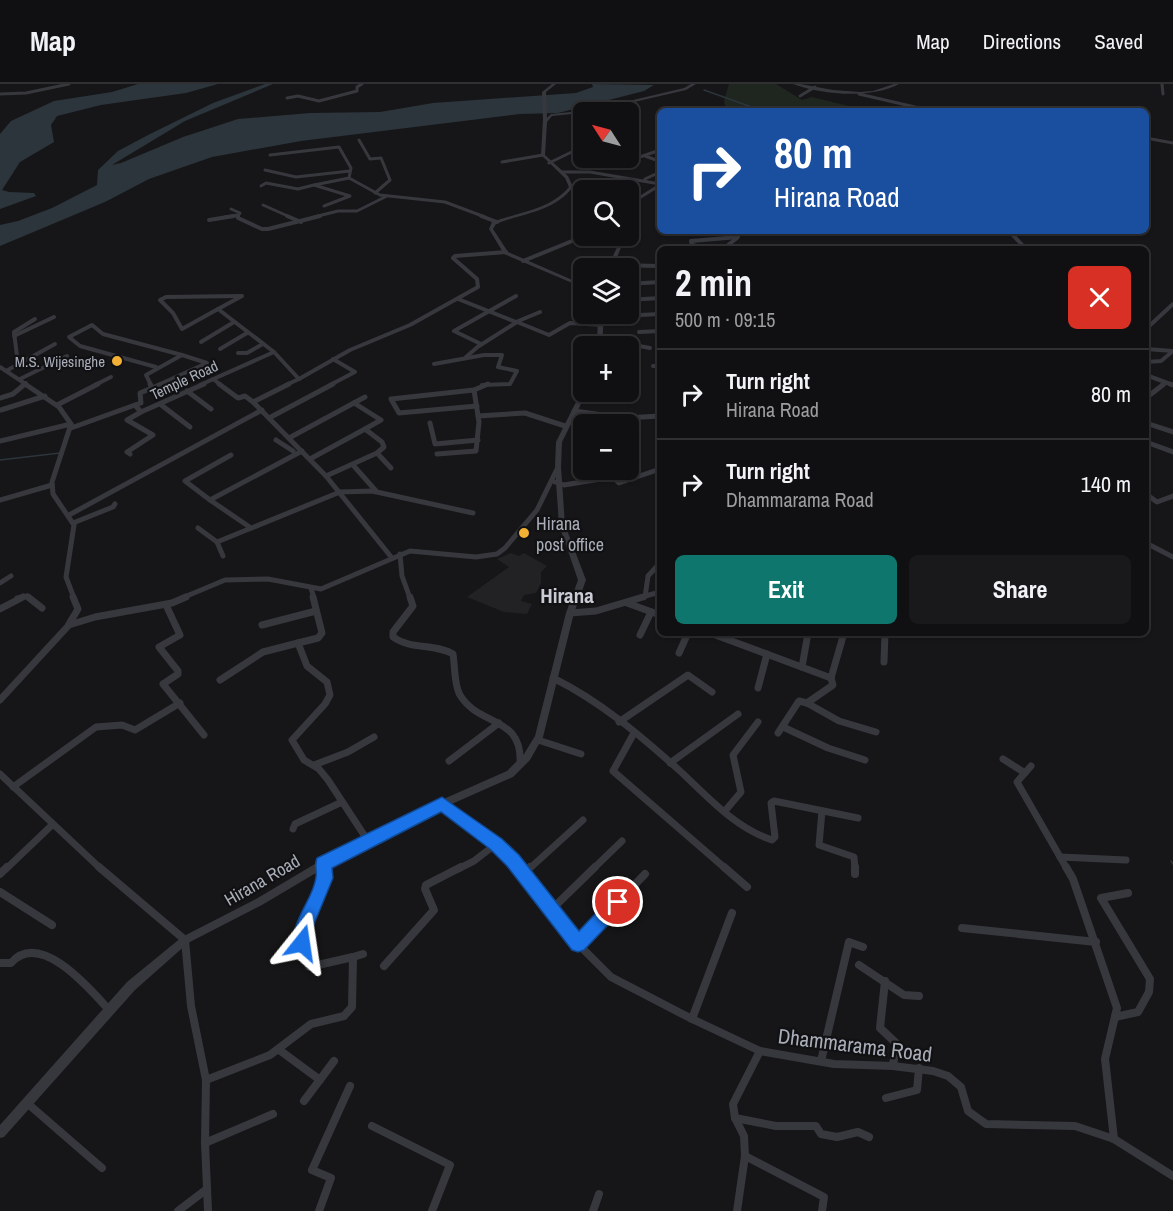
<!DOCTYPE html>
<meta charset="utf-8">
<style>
:root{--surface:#101012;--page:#19191b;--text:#f1f3f6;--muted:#9c9d9f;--line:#303032;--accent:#0f766e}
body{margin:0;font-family:"Archivo Narrow",sans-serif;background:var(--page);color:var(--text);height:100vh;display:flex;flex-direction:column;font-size:22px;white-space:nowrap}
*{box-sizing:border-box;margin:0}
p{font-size:20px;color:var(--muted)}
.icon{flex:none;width:33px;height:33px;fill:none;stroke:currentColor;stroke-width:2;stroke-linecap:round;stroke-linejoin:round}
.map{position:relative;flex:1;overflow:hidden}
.drawer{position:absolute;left:657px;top:162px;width:492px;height:390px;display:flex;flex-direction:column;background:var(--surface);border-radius:9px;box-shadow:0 2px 4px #0004,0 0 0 2px var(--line)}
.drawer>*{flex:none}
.hud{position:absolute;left:657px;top:24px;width:492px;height:126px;border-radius:9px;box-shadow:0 2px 4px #0004,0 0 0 2px var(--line);background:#1a4fa0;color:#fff;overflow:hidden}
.needle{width:39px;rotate:306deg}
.fabs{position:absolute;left:573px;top:18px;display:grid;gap:12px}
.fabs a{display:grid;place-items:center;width:66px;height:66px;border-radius:9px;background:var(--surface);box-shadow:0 2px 4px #0004,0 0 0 2px var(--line);font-size:30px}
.pin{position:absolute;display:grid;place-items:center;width:51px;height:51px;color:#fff;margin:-26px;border:3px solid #fff;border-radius:50%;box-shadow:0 2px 6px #0007}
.me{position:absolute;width:66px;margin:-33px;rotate:15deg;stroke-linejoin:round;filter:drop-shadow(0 0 4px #0008)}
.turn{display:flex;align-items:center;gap:21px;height:126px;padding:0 18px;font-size:27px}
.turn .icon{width:78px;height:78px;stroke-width:2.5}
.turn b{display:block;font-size:42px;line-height:51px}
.round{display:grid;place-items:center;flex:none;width:63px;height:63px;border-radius:9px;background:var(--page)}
.summary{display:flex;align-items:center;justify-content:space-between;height:102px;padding:0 18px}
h1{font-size:36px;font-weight:700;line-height:45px}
.primary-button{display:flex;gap:12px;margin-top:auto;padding:12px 18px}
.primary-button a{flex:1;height:69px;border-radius:9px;background:var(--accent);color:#fff;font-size:24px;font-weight:700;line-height:69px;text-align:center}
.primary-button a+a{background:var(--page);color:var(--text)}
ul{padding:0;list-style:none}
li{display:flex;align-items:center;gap:18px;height:90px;padding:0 18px;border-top:2px solid var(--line)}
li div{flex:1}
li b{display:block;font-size:22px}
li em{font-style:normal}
header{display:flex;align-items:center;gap:36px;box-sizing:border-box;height:84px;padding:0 30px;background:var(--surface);border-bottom:2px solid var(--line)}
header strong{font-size:28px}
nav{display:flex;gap:33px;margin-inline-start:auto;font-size:21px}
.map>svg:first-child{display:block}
.built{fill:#222225}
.green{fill:#1e261f}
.water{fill:#2c353c}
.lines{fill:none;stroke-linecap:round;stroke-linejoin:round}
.stream{stroke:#2c353c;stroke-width:1.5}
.minor-far4{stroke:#37383d;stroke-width:3}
.minor-far3{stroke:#37383d;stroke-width:4}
.minor-far2{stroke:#37383d;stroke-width:5}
.minor-far1{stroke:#37383d;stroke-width:7}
.minor{stroke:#37383d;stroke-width:8}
.tertiary{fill:#37383d;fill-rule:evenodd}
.route{fill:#1a73e8;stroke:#114b97;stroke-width:1.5}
.poi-dot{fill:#f2b134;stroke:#111113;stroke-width:2}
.labels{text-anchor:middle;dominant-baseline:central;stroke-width:4.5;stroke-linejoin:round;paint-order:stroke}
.far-poi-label{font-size:15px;fill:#a8adb8;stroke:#111113;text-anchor:end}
.far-street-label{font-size:15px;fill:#a8adb8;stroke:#111113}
.poi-label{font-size:18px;fill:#a8adb8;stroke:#111113;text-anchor:start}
.street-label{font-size:18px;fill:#a8adb8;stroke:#111113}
.quarter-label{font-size:21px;font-weight:bold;fill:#c9ccd4;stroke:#111113}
.near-street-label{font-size:21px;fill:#a8adb8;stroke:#111113}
</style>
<header>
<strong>Map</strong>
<nav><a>Map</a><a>Directions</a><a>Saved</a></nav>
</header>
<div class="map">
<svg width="1173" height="1127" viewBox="0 0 1173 1127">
<rect width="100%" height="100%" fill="#161618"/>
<polygon class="built" points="511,469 519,472 524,469 547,482 541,488 541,499 536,509 524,511 521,517 532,520 527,530 504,528 467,513 509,483 497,475"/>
<polygon class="green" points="729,0 776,0 802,16 812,13 869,27 726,27 724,17"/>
<g class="water">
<polygon points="138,0 218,0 186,9 101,21 57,32 51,41 54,58 20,78 2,106 9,108 34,109 36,112 0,125 0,50 11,37 54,17 112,8"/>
<polygon points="265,0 273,0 185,37 112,81 121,79 183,53 238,35 310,29 380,28 433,19 576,9 593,3 592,0 654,1 644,7 558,29 520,30 301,57 212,73 149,95 105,118 0,162 0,141 18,137 52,124 97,101 98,86 118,67 150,50 213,19"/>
</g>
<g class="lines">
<g class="stream">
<polyline points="704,6 763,27"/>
<polyline points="0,376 60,369"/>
<polyline points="1171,777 1173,780"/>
</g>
<g class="minor-far4">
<polyline points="1162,0 1163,10"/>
<polyline points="0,10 26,9 69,0"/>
<polyline points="859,10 915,23 953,27"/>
<polyline points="800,12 815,3"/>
<polyline points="287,14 298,12 319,17 357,7 357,3 362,0"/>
<polyline points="577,29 576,39 584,39"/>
<polyline points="1146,54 1173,59"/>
<polyline points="359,56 370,75 381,74 390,96 375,109"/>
<polyline points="270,71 339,63 351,84 349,94 380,111 445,118 485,133"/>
<polyline points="645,72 656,76"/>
<polyline points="634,75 660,66"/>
<polyline points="502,78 543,71"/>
<polyline points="625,78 634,75 628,73"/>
<polyline points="549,79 584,62"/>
<polyline points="265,86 296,93 350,87"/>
<polyline points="562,88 590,88 660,100"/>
<polyline points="645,95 660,88"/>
<polyline points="261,102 266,99 298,105 314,101"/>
<polyline points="571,103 594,106"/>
<polyline points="263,121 290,133"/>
<polyline points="628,121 660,101"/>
<polyline points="324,122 350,112 314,101 349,94"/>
<polyline points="231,125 240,129 237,133"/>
<polyline points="225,133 238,131"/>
<polyline points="314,133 338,127 357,127 387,112"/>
</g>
<g class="minor-far3">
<polyline points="238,132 238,134 262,145 268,145 320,132"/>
<polyline points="287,132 301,138"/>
<polyline points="481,132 497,138"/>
<polyline points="209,136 234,132"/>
<polyline points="1009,147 1026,165"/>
<polyline points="712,165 692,161 691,157 738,153"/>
<polyline points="723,165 737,154"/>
<polyline points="746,165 749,162"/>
<polyline points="523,177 577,155"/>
<polyline points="611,181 660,182"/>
<polyline points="610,184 621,159"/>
<polyline points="628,200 660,198"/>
<polyline points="242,212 218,225 274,268 299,295 286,301"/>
<polyline points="458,215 516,238 540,228"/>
<polyline points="628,216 660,214"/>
<polyline points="218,225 182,245 173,229 160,216 166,213 241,212"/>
<polyline points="601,233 660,230"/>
<polyline points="1146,245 1173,220"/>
<polyline points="639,248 660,247"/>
<polyline points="14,252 54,233"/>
<polyline points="602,255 650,264"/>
<polyline points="201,258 234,238"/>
<polyline points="479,262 517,238 549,251 570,239 601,241"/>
<polyline points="220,265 247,249"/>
<polyline points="1146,265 1173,267"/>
<polyline points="238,269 247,269 261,261"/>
<polyline points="466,273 481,260 454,247 516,212"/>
<polyline points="1146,278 1161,277 1173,267"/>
<polyline points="18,280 14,248 35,235"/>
<polyline points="434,280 484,271 502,271 498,283 517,287 510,300 482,301"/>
<polyline points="653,282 660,282"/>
<polyline points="0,283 27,301"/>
<polyline points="156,283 80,262 69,253 92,241 103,250 182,271"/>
<polyline points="6,287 55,260"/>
<polyline points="1146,291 1173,301"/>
<polyline points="20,295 67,272"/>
<polyline points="213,295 221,301"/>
<polyline points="299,295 350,266 410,241 478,203 477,195 453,174 455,172 506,168"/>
<polyline points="23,301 26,299"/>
<polyline points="95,301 111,293"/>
<polyline points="151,301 146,291 182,271 207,279 158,301"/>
<polyline points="200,301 274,268"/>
<polyline points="330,301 355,288 333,275"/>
<polyline points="1162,301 1165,299"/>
</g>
<g class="minor-far2">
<polyline points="25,300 59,323 71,340 52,398 53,410 74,441 66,493 74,514"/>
<polyline points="150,300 152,304"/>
<polyline points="219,300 238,314 245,312 253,318"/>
<polyline points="289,300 253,318 326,392 392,474"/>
<polyline points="1170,300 1173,301"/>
<polyline points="152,304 162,300"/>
<polyline points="474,306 391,315 399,329 477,322"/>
<polyline points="187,307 211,325"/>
<polyline points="0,314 13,310 25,300"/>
<polyline points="1146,314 1164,300"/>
<polyline points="354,319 381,336 365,345"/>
<polyline points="160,320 190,343"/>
<polyline points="57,321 98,300"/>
<polyline points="135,321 141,319 140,309 152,304"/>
<polyline points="1,326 45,312"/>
<polyline points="574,327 625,334 660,332"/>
<polyline points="478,332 525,329 565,342"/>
<polyline points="269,334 333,300"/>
<polyline points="430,339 435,360 478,356"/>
<polyline points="1146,339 1173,348"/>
<polyline points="71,344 135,321 141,328 204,300"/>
<polyline points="289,354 365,313"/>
<polyline points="276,356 293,367"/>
<polyline points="0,357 71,340"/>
<polyline points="1146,358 1173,368"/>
<polyline points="377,369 391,384"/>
<polyline points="130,370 127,368 153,351 127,336 141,328"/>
<polyline points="437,370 476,367 479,338 474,306 488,300"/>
<polyline points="231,371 185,397 210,416 302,367"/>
<polyline points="310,375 365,345 382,358 384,363 377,369 326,392"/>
<polyline points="353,381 376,407"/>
<polyline points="555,398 564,401 613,393 619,399 660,385"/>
<polyline points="1146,410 1157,418 1173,412"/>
<polyline points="0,416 52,401"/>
<polyline points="210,416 251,444"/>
<polyline points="69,431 262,326"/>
<polyline points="73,439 113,423 115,420"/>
<polyline points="198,444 217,458"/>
<polyline points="1146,459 1173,473"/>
<polyline points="400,470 402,492 410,514"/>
<polyline points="223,472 217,458 340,408 372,407 473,429"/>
<polyline points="0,499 11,492"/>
<polyline points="311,504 314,514"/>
<polyline points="645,513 648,492 660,479"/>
<polyline points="17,514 27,512 30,514"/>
<polyline points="182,514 225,496 268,495 321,505 410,467 476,473 497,470 505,464 537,426 558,383"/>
<polyline points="638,514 660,508"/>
</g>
<g class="minor-far1">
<polyline points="28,513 42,524"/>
<polyline points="313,513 322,549 318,554 298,559 307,582 327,598 330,611 325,620 292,656 304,676 319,685 328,696 368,757"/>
<path d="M410,513L413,522L393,548V553C411,566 434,559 453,570C455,582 454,601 460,611C479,643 523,631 520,680"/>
<polyline points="627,519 660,531"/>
<polyline points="166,521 180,551 159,563 178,587 178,590 163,600 204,651"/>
<polyline points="0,525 23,513"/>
<polyline points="570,529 596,527 643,513"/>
<polyline points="69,540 78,525 73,513"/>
<polyline points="262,541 316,527"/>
<polyline points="710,549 831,594 844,549"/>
<polyline points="640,551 651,528"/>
<polyline points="679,569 688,549"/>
<polyline points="884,578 885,549"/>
<polyline points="802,583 808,549"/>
<path d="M553,594C600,617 641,652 680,687C708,713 735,744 772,756L775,753L771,719L774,717L858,734"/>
<polyline points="220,596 263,568 298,559"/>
<polyline points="758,604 767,570"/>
<polyline points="0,616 69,541 95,533 172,519 186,513"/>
<polyline points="807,619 839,637 876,648"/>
<polyline points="619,638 688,591 712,608"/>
<polyline points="783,643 828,664 865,676"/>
<polyline points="634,649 613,687 726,785"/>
<polyline points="778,649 799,617 807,619 833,601 831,594"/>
<polyline points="538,656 581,670"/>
<polyline points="1003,675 1025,689"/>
<polyline points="449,677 499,639"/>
<polyline points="670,679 738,630"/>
<polyline points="314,681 348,668 374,653"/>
<polyline points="1031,682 1017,698 1067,785"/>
<polyline points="0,690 101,785"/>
<polyline points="13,703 96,643 122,641 135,646 180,619"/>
<polyline points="442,720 496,760 519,785"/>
<polyline points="725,727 741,708 733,671 758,638"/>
<polyline points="822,727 819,761 854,773 855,785"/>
<polyline points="293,745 295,740 342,718"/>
<polyline points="1060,773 1126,776"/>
<polyline points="323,780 323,785"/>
<polyline points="6,785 52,741"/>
<polyline points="458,785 474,777 496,760"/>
<polyline points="529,785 583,736"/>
<polyline points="593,785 622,757"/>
</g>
<g class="minor">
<polyline points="99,783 185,856 191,922 206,996 205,1059 208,1127"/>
<polyline points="518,783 578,860 611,893 692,935 760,967 834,980 893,982 933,987 948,992 961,1003 968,1027 986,1040 1075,1042 1114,1055 1173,1092"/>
<polyline points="724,783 747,803"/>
<polyline points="855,783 855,790"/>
<polyline points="1066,783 1073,795 1117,924 1105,975 1114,1055"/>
<polyline points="0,790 7,783"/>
<polyline points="523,790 530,783"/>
<polyline points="0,808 52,841"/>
<polyline points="551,826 595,783"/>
<polyline points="962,844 1096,858"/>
<polyline points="578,860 645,790"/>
<polyline points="353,873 363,870"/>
<path d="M0,879H11C40,845 91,906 110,927"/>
<polyline points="859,881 904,911 919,912"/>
<polyline points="384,882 434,826 425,805 426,801 461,783"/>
<polyline points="885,897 880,944 896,959 893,982"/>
<polyline points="1115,933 1138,928 1149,908 1150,895 1101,814 1128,809"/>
<polyline points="692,935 732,829"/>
<polyline points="278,965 320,996"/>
<polyline points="821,977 849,858 863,863"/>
<path d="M206,996L270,971L311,940L344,932L352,923L353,873L309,883C293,834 327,823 323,783"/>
<polyline points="886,1014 917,1006 919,984"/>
<polyline points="304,1017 334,977"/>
<polyline points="27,1019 102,1084"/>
<polyline points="735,1034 776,1042 816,1042 821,1050 837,1053 858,1048 869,1053"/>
<polyline points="372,1042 450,1081 432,1127"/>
<polyline points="205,1059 273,1030"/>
<polyline points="745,1072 824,1113 822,1127"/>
<polyline points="178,1127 207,1105"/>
<polyline points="319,1127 331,1094 312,1086 350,1002"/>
<polyline points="593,1127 599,1110"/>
<polyline points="737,1127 745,1072 744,1052 735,1034 733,1020 760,967"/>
</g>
<g class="tertiary">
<path d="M552,0H556L546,8L547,34L551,30L591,26L684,4L691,0H696L686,6L591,28L552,32L547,38L545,71L568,92L573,103C554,128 523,129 496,140L493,145L508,168L584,201V204L504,170L489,145L492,138C519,128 550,126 569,103L565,94L541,71L543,35L542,8Z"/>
<path d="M793,0H800L833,6L860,8L873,7L894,0H899C871,15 822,11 793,0Z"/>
<polygon points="598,230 604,230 602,262 597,262"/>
<polygon points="584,306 584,308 587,308 562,358 561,383 565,441 586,496 574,529 543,653 530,676 513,693 445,723 326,783 262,821 188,859 135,906 4,1053 0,1054 0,1041 127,898 182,853 256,815 320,777 439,717 507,687 524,670 535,652 566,529 578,496 559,441 555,383 556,358 581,308"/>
</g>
</g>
<path class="route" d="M442,713L502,755L519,771L579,847L612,812L618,810L624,812L627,818L624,824L584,866L578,868L572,866L507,782L490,765L441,728L332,784L333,794L314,840L308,865L302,868L296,865C286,841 314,816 316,793C317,786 314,781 317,774Z"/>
<g class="poi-dot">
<circle cx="117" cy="277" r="6"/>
<circle cx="524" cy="449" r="6"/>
</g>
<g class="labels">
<g class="far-poi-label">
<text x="105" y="277">M.S. Wijesinghe</text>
</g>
<g class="far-street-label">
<text transform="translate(184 296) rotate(-25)">Temple Road</text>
</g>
<g class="poi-label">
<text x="536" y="439">Hirana<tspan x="536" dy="21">post office</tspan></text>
</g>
<g class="street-label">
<text transform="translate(262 796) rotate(-30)">Hirana Road</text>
</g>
<g class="quarter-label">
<text x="567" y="511">Hirana</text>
</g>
<g class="near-street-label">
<text transform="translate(855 961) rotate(7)">Dhammarama Road</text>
</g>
</g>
</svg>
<div class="fabs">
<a><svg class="needle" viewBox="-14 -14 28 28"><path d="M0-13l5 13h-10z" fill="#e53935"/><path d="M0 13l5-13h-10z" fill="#9c9d9f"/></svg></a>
<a><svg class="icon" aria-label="search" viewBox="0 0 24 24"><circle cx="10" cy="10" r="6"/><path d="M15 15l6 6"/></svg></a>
<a><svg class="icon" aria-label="layers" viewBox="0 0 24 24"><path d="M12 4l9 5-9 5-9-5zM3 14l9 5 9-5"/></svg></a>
<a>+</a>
<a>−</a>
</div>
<div class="pin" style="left:618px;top:818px;background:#d93025"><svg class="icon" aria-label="arrive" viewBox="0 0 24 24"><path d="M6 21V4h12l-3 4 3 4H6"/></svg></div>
<svg class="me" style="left:302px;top:859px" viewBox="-20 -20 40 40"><path d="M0-17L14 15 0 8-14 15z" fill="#1a73e8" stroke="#fff" stroke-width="4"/></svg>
<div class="hud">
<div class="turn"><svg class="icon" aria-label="right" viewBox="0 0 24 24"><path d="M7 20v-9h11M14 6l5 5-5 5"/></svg><div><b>80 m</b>Hirana Road</div></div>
</div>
<section class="drawer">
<div class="summary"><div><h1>2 min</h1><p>500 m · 09:15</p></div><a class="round" style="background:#d93025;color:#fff"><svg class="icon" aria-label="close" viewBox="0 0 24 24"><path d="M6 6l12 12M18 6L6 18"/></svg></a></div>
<ul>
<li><svg class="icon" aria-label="right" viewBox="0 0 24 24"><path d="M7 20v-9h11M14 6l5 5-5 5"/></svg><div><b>Turn right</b><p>Hirana Road</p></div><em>80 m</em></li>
<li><svg class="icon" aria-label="right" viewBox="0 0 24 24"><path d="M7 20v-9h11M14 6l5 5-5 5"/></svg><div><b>Turn right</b><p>Dhammarama Road</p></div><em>140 m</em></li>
</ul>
<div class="primary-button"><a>Exit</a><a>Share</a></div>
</section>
</div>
